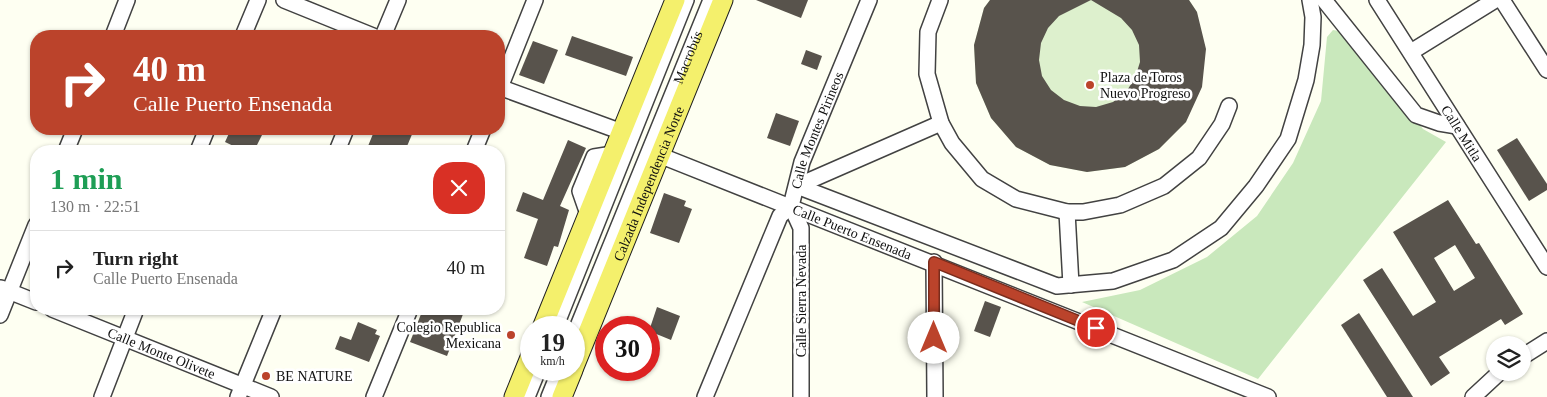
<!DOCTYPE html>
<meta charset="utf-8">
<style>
:root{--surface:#fff;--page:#f6f6f6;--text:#222;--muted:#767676;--line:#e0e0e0}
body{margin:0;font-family:Georgia,serif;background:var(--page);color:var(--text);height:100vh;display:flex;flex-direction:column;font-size:19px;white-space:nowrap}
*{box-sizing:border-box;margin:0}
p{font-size:16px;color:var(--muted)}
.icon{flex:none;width:28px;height:28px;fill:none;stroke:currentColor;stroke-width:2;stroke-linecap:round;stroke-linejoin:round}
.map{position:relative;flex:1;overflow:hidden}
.details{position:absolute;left:30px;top:145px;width:475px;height:170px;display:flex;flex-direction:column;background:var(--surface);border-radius:20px;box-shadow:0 1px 4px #0004}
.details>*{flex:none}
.guide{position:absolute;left:30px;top:30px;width:475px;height:105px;border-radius:20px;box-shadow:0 1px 4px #0004;background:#bb432b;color:#fff;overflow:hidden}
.tools{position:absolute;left:1486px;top:336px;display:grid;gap:10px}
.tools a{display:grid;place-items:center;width:45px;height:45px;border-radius:50%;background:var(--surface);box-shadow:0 1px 4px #0004;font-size:25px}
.speed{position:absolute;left:520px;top:316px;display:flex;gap:10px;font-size:25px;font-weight:700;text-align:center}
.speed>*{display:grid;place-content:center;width:65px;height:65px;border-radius:50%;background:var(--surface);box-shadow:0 1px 4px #0004;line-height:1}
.speed small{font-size:12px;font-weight:400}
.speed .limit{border:8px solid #d22;background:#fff;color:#111}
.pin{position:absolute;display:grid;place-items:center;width:42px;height:42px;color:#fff;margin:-21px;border:2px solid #fff;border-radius:50%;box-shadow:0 1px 5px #0007}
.me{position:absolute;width:55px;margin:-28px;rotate:0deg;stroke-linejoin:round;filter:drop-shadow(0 0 4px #0008)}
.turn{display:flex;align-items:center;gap:18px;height:105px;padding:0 20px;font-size:22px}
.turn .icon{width:65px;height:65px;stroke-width:2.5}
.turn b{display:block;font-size:35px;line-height:42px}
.round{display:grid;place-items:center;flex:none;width:52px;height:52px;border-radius:20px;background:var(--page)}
.overview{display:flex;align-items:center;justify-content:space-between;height:85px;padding:0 20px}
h1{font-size:30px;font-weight:800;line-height:38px;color:#1e9e55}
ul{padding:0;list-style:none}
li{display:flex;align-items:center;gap:15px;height:75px;padding:0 20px;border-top:1px solid var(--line)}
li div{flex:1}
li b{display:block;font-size:19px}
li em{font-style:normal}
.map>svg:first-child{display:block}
.green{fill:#c9e8bc}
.pitch{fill:#ddf0cd}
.building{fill:#58534c;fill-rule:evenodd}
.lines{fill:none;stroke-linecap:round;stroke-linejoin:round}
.minor-casing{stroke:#424242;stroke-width:18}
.major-casing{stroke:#202020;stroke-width:21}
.minor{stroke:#fff;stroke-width:15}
.major{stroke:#f4f06c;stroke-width:19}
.route-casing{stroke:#7a2c1c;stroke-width:12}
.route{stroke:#bb432b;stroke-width:9}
.poi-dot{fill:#bb432b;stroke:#fff;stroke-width:2}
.labels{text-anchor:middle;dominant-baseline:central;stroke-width:5;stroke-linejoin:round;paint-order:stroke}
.street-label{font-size:14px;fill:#0f0f0f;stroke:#fff}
.poi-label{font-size:14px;fill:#0f0f0f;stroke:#fff;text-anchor:start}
</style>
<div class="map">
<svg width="1547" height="397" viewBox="0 0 1547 397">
<rect width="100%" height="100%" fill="#fefff2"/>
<polygon class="green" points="1333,30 1344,32 1423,129 1446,142 1258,379 1082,302 1140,290 1207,257 1257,216 1293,163 1321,101 1327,37"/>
<polygon class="pitch" points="990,0 1189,0 1197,12 1186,122 1159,149 1125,167 1087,172 1050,165 1016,147 991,118 976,83 974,45 984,8"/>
<g class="building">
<polygon points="756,0 808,0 801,18"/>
<path d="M990,0H1189L1197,12L1206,49L1202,87L1186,122L1159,149L1125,167L1087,172L1050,165L1016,147L991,118L976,83L974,45L984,8ZM1091,0L1121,18L1132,30L1139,45L1140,62L1135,78L1126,92L1113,102L1096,107L1080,106L1064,100L1051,90L1042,76L1039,60L1041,43L1048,28L1059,16Z"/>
<polygon points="572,36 633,57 626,76 565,55"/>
<polygon points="533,41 558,50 544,84 519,75"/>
<polygon points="806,50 822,56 817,70 801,64"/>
<polygon points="776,113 799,121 790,146 767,138"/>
<polygon points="231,129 259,129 257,133 262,135 254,151 244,151 225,142"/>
<polygon points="375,129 404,129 413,132 405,151 366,151"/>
<polygon points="1517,138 1547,184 1547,190 1529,201 1497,150"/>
<polygon points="568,140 586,148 560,206 569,210 558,247 554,246 547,266 524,258 538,219 516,211 523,192 543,200"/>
<polygon points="664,193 686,201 684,206 692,209 679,243 650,233"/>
<path d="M1448,200L1476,244L1479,243L1523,314L1505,325L1501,319L1439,357L1450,373L1431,386L1363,280L1382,268L1413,316L1436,302L1393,232ZM1455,245L1475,278L1454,291L1434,258Z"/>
<polygon points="985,301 1001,307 990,337 974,331"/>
<polygon points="657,307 680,316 671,340 649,331"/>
<polygon points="423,309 465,309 447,356 410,342"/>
<polygon points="1359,313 1413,397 1387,397 1341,325"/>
<polygon points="358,322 377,330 375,334 380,336 369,362 335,349 340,336 351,340"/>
</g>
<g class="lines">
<defs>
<g id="minor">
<polyline points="284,0 373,36"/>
<polyline points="940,0 928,32 927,74 941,123 952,143 982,179 1016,199 1067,212 1083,212 1120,205 1164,186 1199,158 1222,124 1229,106"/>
<polyline points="1324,0 1416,115 1439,123 1457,126"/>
<path id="s1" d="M1377,0L1547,267"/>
<polyline points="1502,0 1547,70"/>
<polyline points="113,36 127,0"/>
<polyline points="243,36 258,0"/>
<polyline points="383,36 398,0"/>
<polyline points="1411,52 1495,0"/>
<polyline points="499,87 622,132"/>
<polyline points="499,90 535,0"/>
<polyline points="66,151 75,129"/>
<polyline points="198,151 207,129"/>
<polyline points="337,151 346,129"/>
<polyline points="474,151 483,129"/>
<path id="s2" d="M659,155L1268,397"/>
<polyline points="797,186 1057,286 1113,281 1173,260 1221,228 1256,186 1288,139 1306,80 1312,45 1313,17 1310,0"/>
<polyline points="797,186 941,123"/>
<polyline points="791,206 801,228 801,397"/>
<polyline points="1067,212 1071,285"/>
<polyline points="588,214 580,191 594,157 613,154"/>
<polyline points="934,262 935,397"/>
<polyline points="1,288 36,302"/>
<path id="s3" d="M52,309L271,397"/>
<polyline points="0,315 36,225"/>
<polyline points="555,328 686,0"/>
<path id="s4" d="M574,336L711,0"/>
<polyline points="1522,357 1547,341"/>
<polyline points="102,397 136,309"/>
<polyline points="238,397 274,309"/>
<polyline points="374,397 410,309"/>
<polyline points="527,397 538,370"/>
<polyline points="549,397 560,370"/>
<path id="s5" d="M705,397L780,216L791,206L802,162L869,0"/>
<polyline points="1473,397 1500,372"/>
</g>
<g id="major">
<polyline points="542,328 675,0"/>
<path id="s6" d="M574,367L723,0"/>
<polyline points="514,397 531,355"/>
<polyline points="562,397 573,370"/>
</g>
</defs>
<use href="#minor" class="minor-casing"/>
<use href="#major" class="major-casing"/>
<use href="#minor" class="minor"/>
<use href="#major" class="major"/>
</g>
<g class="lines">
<defs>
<polyline id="route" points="934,338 934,262 1096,328"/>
</defs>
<use href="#route" class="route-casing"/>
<use href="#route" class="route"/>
</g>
<g class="poi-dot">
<circle cx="1090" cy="85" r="5"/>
<circle cx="511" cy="335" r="5"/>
<circle cx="266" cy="376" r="5"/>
</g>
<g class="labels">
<g class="street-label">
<text stroke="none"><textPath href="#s4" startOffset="301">Macrobús</textPath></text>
<text stroke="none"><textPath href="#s5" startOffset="291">Calle Montes Pirineos</textPath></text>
<text stroke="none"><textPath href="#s1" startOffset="158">Calle Mitla</textPath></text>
<text stroke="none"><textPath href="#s6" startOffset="198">Calzada Independencia Norte</textPath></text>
<text stroke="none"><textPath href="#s2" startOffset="208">Calle Puerto Ensenada</textPath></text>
<text transform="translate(801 301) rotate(-90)">Calle Sierra Nevada</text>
<text stroke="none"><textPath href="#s3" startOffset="118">Calle Monte Olivete</textPath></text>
</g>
<g class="poi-label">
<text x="1100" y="77">Plaza de Toros<tspan x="1100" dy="16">Nuevo Progreso</tspan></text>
<text x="501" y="327" text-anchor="end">Colegio Republica<tspan x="501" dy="16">Mexicana</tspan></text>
<text x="276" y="376">BE NATURE</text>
</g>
</g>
</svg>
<div class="tools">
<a><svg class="icon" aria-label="layers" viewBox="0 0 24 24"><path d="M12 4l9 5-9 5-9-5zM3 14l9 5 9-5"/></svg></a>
</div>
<div class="speed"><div>19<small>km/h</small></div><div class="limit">30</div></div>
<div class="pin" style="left:1096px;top:328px;background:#d93025"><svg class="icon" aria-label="arrive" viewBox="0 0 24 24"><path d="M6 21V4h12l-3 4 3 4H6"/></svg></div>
<svg class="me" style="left:934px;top:338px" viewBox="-20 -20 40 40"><circle r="19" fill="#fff"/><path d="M0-13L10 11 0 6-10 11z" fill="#bb432b"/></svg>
<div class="guide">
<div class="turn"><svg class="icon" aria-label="right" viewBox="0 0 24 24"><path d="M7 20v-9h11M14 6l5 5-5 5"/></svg><div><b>40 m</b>Calle Puerto Ensenada</div></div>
</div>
<section class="details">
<div class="overview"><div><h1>1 min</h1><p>130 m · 22:51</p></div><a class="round" style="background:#d93025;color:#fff"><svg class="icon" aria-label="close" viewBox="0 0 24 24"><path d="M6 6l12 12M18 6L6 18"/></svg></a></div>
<ul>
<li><svg class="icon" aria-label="right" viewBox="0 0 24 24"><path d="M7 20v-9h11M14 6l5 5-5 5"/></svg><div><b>Turn right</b><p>Calle Puerto Ensenada</p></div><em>40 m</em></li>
</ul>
</section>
</div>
